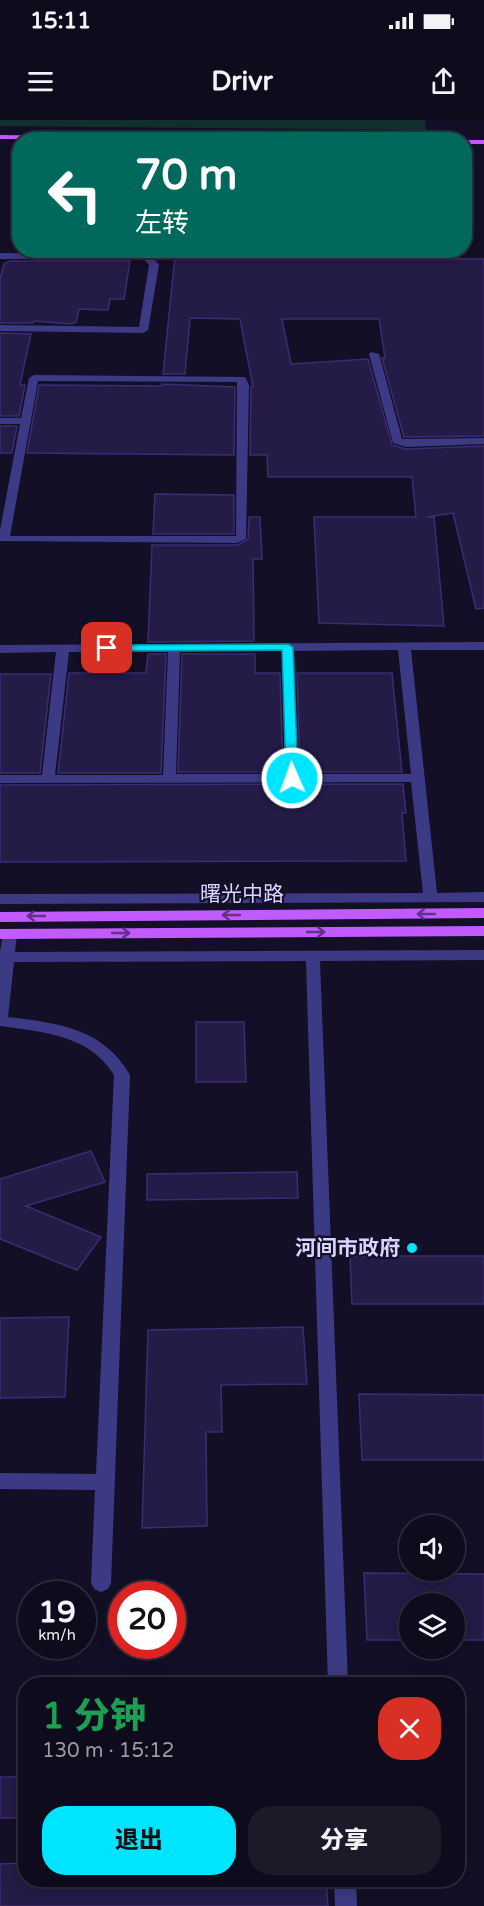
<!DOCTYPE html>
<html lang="zh">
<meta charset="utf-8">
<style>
:root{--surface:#0e0b1c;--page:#1c1929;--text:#f1f3f6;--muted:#9b9ba3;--line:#2e2b3b;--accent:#00e5ff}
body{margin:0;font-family:"Varela Round","Noto Sans SC",sans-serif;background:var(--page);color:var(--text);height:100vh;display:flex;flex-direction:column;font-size:22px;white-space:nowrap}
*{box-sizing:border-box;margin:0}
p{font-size:20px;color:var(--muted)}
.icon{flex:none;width:33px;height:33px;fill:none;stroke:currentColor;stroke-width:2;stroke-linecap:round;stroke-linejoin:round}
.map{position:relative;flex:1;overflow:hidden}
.sheet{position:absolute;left:18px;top:1557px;width:447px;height:210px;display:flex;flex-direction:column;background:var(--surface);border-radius:24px;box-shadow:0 3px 15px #0003,0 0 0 2px var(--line)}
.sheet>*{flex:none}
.guide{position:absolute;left:12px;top:12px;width:460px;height:126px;border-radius:24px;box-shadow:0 3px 15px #0003,0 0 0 2px var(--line);background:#00695c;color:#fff;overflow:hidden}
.buttons{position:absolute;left:399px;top:1395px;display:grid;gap:12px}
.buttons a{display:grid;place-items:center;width:66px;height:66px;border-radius:50%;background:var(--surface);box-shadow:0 3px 15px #0003,0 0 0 2px var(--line);font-size:30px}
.speed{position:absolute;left:18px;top:1461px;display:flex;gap:12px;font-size:30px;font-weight:700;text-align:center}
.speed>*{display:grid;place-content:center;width:78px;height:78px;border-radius:50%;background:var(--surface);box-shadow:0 3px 15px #0003,0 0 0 2px var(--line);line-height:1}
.speed small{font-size:15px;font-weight:400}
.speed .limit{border:9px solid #d22;background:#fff;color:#111}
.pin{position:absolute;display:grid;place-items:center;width:51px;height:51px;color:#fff;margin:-26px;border-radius:12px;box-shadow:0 3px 9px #0006}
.me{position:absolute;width:66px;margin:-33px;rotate:358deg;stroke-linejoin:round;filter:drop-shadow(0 0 4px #0008)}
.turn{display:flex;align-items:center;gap:21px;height:126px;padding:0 24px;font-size:27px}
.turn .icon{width:78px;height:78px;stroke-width:2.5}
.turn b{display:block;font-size:42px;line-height:51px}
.round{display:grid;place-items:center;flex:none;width:63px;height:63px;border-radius:24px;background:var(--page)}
.head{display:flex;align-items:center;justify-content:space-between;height:102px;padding:0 24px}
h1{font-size:36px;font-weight:800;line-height:45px;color:#1e9e55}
.primary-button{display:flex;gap:12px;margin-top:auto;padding:12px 24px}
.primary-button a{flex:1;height:69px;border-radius:24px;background:var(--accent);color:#111;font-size:24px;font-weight:800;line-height:69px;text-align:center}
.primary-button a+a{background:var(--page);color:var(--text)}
.status{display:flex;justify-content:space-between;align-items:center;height:42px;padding:0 30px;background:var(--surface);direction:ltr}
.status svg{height:16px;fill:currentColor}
header{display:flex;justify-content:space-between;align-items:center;height:78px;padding:0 24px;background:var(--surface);font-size:27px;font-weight:800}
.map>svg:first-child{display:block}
.green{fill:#12302f}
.building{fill:#241b47;stroke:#3b2d73;stroke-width:1.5}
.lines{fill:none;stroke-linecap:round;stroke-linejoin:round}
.minor{fill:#3d3a85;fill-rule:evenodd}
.major{fill:#c25bff;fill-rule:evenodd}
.oneway{stroke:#623188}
.route{fill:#00e5ff;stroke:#0095a6;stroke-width:1.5}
.poi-dot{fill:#00e5ff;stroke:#130f26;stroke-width:2}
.labels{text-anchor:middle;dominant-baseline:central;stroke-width:4.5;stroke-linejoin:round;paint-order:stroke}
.street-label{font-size:21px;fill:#d9d4ff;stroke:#130f26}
.poi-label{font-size:21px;font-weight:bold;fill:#d9d4ff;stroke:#130f26;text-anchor:end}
</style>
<div class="status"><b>15:11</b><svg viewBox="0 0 49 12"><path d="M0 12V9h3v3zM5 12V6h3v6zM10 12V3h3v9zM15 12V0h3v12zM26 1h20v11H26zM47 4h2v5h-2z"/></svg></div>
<header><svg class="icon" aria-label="menu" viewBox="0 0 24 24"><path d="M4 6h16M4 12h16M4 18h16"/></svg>Drivr<svg class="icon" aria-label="share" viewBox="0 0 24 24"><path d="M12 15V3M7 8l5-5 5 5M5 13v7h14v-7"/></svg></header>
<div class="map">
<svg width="484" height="1786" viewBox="0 0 484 1786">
<rect width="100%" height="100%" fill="#130f26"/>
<polygon class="green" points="0,0 425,0 426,10 0,6"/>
<g class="building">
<polygon points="175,136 484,139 484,316 404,317 382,238 385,238 379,199 282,199 291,244 368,239 392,325 406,329 484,326 484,488 476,489 453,393 427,397 434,397 444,506 319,503 314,397 416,397 412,357 268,357 267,335 250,335 251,267 253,267 240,199 190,198 185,254 163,254"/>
<polygon points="10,141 130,141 124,179 110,179 108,190 79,189 76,202 71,204 34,201 33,203 0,203 0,159 4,144"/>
<polygon points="0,213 31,214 20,265 25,265 19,296 0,296"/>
<polygon points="162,264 235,267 234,335 27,333 39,265 162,266"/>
<polygon points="0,306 17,306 12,333 0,333"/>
<polygon points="155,374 234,375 234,414 153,414"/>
<polygon points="249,397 260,397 262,439 253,439 254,521 148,522 152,425 238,425 248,419"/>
<polygon points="148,534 166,534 161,653 58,653 69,553 146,553"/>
<polygon points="182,534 255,534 255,553 280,553 283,652 178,652"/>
<polygon points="297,553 392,553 402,652 300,652"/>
<polygon points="0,554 51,554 40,653 0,653"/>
<polygon points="403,664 406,693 402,693 406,741 0,742 0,665"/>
<polygon points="196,902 244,902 246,962 196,962"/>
<polygon points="91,1031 105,1062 26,1086 101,1117 77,1150 0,1119 0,1059"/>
<polygon points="297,1052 298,1078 147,1080 147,1054"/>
<polygon points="350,1136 484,1136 484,1184 352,1184"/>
<polygon points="69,1197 65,1277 0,1278 0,1198"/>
<polygon points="303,1207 307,1264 221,1265 222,1312 206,1312 207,1406 142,1408 148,1210"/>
<polygon points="359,1274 484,1275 484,1340 362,1340"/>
<polygon points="364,1453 484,1454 484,1520 454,1520 454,1484 410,1484 410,1520 367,1520"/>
<rect x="0" y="1657" width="26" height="41"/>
<polygon points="26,1743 26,1760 326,1760 328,1786 0,1786 0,1744"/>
</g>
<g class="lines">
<g class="minor">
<polygon points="0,133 150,134 159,145 148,210 143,213 0,211 0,205 139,207 149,145 144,139 0,139"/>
<polygon points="371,232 379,234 402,319 484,318 484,324 406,327 393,323 369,234"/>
<path d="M34,255L245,257L249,265L246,419L237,423L0,421V410L20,304H0V298H21L29,258ZM38,261L237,262L236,416H10Z"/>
<path d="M484,522V530H411L437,773L484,772V782L0,784V774L423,773L411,662L0,663V655H42L56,532L0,533V525ZM398,530L411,654H298L294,531ZM282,531L285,654H176L180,532ZM69,532H168L163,655H55Z"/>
<path d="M10,809L17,814L15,832L484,830V840L320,841L348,1564H328L306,841L14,842L8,897C58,903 103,908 130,955L111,1463L108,1469L101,1472L94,1469L91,1463L95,1370L0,1369V1353L96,1354L114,955C90,915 43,912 0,906V832L3,814Z"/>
<polygon points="334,1760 356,1760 357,1786 335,1786"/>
</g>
<g class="major">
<polygon points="0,15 211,18 215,20 0,19"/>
<rect x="465" y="20" width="19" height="4"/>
<polygon points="484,788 484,798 0,802 0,792"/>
<polygon points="484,806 484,816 0,819 0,809"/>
</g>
</g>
<defs><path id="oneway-shaft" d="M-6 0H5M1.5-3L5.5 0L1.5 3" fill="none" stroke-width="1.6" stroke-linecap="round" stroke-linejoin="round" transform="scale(1.5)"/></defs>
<g class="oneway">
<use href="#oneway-shaft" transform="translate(426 794) rotate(180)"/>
<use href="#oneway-shaft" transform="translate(231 795) rotate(180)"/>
<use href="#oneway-shaft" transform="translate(36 796) rotate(180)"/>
<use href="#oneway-shaft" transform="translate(316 812)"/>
<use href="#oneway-shaft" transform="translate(121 813)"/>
</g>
<polygon class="route" points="288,524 293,527 298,658 292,662 286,658 282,530 107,531 102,528 107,525"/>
<circle class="poi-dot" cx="412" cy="1128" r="6"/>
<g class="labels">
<g class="street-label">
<text x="242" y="774">曙光中路</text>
</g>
<g class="poi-label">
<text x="400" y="1128">河间市政府</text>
</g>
</g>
</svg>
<div class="buttons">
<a><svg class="icon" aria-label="sound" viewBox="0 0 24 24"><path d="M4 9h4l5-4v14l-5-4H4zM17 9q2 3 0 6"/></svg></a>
<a><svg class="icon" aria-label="layers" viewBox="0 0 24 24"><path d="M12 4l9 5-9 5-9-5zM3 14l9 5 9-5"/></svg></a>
</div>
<div class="speed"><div>19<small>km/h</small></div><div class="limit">20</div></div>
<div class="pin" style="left:107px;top:528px;background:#d93025"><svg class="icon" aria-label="arrive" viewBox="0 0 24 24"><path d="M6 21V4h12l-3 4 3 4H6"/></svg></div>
<svg class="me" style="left:292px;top:658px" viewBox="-20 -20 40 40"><circle r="17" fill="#00e5ff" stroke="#fff" stroke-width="3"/><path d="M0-11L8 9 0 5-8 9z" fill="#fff"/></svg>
<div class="guide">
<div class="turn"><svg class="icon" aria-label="left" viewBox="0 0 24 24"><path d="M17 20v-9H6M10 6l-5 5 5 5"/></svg><div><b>70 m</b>左转</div></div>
</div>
<section class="sheet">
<div class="head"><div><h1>1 分钟</h1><p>130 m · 15:12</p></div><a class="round" style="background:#d93025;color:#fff"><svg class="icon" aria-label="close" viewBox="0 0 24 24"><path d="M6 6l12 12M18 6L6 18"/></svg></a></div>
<div class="primary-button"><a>退出</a><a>分享</a></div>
</section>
</div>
